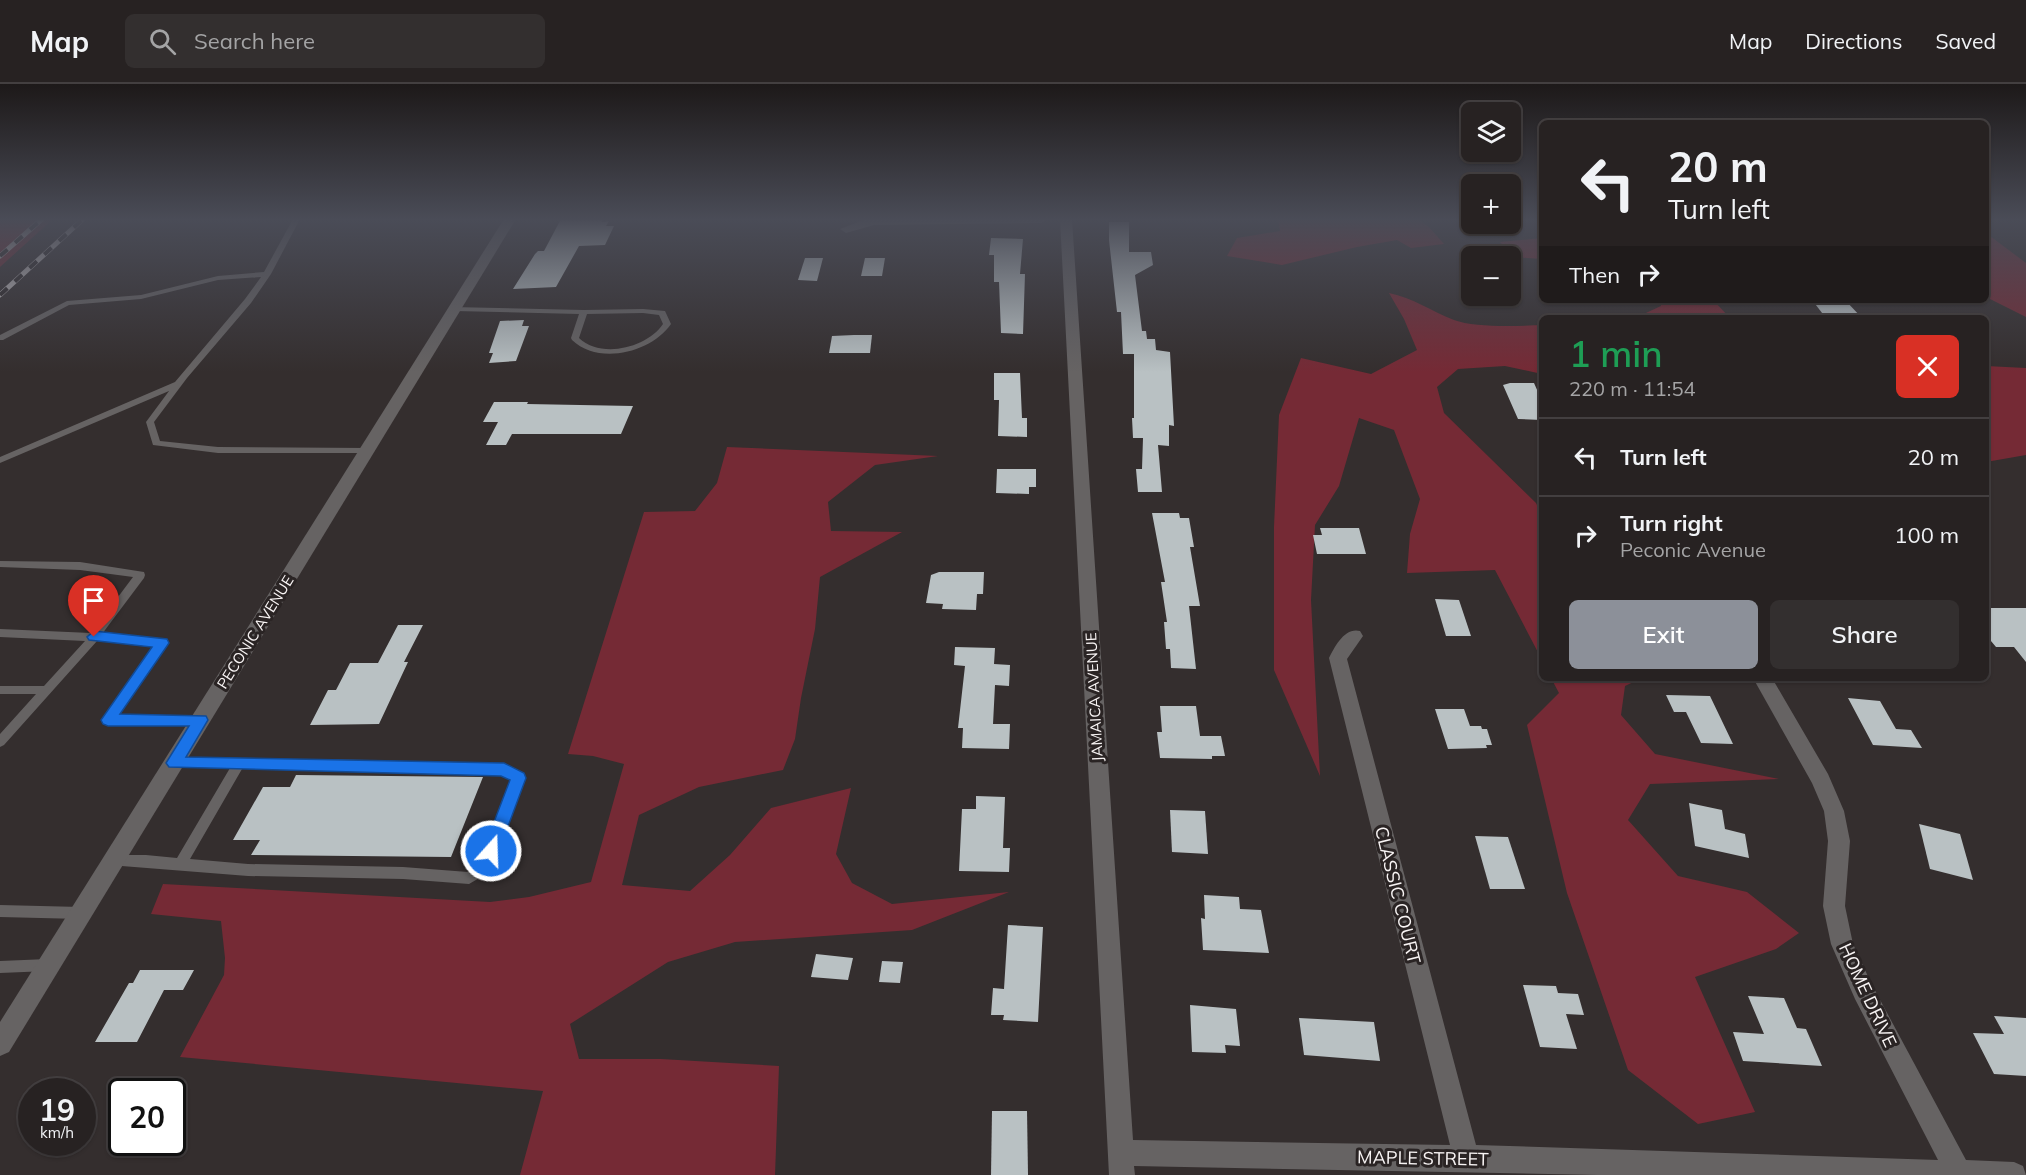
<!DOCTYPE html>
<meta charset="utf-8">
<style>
:root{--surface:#272222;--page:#332f2f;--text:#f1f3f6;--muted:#a4a4a5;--line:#433f40;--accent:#8c9099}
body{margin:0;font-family:Mulish,sans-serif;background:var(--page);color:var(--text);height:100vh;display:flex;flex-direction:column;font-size:22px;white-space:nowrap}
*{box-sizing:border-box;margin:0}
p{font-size:20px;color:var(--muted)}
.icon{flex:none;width:33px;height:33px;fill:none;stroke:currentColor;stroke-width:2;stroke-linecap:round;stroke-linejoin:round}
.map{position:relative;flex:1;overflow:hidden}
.sheet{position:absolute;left:1539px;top:231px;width:450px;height:366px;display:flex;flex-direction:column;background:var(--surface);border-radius:9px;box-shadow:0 2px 4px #0004,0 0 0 2px var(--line)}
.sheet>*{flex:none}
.banner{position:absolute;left:1539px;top:36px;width:450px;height:183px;border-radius:9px;box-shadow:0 2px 4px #0004,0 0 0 2px var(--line);background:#272222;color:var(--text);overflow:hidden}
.fabs{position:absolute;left:1461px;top:18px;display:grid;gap:12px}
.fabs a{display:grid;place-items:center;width:60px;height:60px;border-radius:9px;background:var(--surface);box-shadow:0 2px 4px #0004,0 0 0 2px var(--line);font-size:30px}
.speed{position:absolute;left:18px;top:994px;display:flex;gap:12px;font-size:30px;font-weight:700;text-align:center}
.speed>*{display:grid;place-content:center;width:78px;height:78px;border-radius:50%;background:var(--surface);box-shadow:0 2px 4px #0004,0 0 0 2px var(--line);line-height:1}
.speed small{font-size:15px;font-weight:400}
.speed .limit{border:3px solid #111;border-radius:9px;background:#fff;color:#111}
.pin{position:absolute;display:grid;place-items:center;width:51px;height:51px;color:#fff;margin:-62px -26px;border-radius:50% 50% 50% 0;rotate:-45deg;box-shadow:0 0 6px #0007}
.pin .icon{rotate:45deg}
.me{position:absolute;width:66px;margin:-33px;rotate:20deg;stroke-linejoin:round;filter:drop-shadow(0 0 4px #0008)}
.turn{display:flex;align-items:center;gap:21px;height:126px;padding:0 30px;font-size:27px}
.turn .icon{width:78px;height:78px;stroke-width:2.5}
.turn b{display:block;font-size:42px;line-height:51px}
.then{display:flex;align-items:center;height:57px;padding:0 30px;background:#0003;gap:12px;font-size:22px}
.round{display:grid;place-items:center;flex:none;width:63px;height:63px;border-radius:9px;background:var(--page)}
.overview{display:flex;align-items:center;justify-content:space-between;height:102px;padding:0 30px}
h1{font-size:36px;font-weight:600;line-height:45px;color:#1e9e55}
.cta{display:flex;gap:12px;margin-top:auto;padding:12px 30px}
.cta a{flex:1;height:69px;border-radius:9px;background:var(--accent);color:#fff;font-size:24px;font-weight:600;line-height:69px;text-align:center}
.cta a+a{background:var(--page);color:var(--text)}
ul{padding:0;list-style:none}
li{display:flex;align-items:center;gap:18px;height:78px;padding:0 30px;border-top:2px solid var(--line)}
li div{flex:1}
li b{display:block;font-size:22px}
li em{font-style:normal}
header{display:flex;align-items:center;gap:36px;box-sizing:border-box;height:84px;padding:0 30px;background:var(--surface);border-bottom:2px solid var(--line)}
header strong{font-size:28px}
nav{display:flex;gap:33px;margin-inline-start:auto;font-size:21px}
.search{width:420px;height:54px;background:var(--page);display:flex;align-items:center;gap:15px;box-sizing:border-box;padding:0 21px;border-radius:9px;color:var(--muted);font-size:22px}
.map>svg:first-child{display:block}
.green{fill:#752a35}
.building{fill:#b9c1c3}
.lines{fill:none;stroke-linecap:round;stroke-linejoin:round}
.lane{fill:#666363;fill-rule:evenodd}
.street{fill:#666363;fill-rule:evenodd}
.rail-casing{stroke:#c3bebe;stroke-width:5}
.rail{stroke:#2a2424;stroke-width:4;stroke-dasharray:10;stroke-linecap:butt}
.route{fill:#1a73e8;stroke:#114b97;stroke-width:1.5}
.labels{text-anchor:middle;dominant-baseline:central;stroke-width:6;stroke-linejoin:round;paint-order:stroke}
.street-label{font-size:15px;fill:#f8f4f4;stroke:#2a2424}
.near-street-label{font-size:18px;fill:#f8f4f4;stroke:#2a2424}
</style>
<header>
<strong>Map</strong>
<div class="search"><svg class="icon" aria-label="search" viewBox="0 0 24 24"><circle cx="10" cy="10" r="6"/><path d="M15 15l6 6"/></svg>Search here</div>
<nav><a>Map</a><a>Directions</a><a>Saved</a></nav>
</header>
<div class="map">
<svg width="2026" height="1091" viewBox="0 0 2026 1091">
<rect width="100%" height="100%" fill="#342e2e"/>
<g class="green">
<polygon points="0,135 53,135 0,183"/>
<polygon points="1278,135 1417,135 1429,143 1444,160 1411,164 1397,156 1357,163 1282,181 1227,172 1237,154 1280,147"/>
<polygon points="1986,151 1990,152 2026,179 2026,233 1986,213"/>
<polygon points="1542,154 1542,175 1513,173 1500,158"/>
<path d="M1389,209C1413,214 1431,227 1454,236C1475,244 1519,242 1542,241V290L1505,282L1458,285L1437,303L1444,329L1536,419L1542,432V576L1495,486L1407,489L1410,450L1420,415L1394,346L1359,334L1339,402L1315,441L1311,516L1320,692L1274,586V443L1279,331L1301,274L1371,290L1417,266L1404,235Z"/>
<polygon points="1660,216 1713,216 1730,234 1635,234 1661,222"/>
<polygon points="1986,282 2026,284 2026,371 1986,378"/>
<polygon points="727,363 938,372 875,381 828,418 831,447 902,448 820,493 815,545 801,614 795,655 783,686 699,703 639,731 622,801 690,807 730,771 771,724 851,704 836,770 852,799 892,820 1009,808 912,846 735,858 668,878 570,940 579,975 661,975 779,982 775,1091 520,1091 543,1007 180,973 224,891 225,874 221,837 151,830 163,800 490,818 529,813 591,798 624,680 593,672 568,670 644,428 695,427 717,399"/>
<polygon points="1551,594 1642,594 1625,602 1621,631 1655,670 1779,695 1650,700 1628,736 1678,792 1747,808 1799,849 1776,865 1695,893 1755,1028 1698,1040 1628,986 1567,809 1527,641 1559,609"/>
</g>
<g class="building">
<polygon points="561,135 603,135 602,138 609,137 606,142 614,142 605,161 579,162 556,203 513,205 535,170 538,167 544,167"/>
<polygon points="1109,138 1129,138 1129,168 1151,168 1153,181 1135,191 1142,247 1146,247 1147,255 1155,255 1156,266 1170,268 1174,342 1169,341 1169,362 1158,361 1162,408 1138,408 1136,385 1142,385 1143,354 1133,354 1132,334 1134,334 1134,270 1123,270 1121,228 1117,228 1109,156"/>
<polygon points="991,154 1023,155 1020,190 1025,190 1023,250 1001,249 999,198 994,198 994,171 989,171"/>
<polygon points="805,174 823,174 817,197 798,196"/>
<polygon points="865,174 885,174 882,192 861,192"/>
<polygon points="1812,216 1845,216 1862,234 1826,234"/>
<polygon points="524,236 522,242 529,242 516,277 489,279 493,269 489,269 500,237"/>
<polygon points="854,251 872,251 870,269 829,269 832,252"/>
<polygon points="994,289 1020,289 1022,334 1027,334 1027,353 998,352 999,316 994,316"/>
<polygon points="1510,299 1534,299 1538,308 1542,308 1542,336 1518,335 1503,301"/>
<polygon points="494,318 528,318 527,320 633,322 621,350 512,350 506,361 486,361 498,338 483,338"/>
<polygon points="997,385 1036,385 1036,403 1029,403 1029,410 996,409"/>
<polygon points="1152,429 1179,429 1180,434 1189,434 1194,463 1190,463 1200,522 1189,522 1196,585 1171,584 1170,565 1166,565 1164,538 1167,538 1161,498 1165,498"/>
<polygon points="1320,444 1359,444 1366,470 1317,470 1313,451 1322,451"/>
<polygon points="939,488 984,488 983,510 977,510 976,526 942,525 943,520 926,519 931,491"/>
<polygon points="1435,515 1459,516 1471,552 1446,552"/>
<polygon points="1986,524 2026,524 2026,578 2014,563 1996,563 1986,551"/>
<polygon points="398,541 423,541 404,578 408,578 379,640 310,641 328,606 336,606 350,579 378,579"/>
<polygon points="955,563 995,564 994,580 1010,581 1009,602 995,601 993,640 1010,640 1009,665 962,664 963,644 958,644 965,582 954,581"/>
<polygon points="1666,611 1710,612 1733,660 1701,659 1686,628 1674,628"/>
<polygon points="1848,614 1880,617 1896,645 1911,646 1922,664 1873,661"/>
<polygon points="1160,622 1196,622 1200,652 1221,652 1225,672 1212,672 1212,675 1160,674 1157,648 1162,648"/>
<polygon points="1435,625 1464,625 1470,642 1481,642 1482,645 1487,645 1492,661 1486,661 1487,664 1448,665"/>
<polygon points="296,691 483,693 451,773 251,771 260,756 233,756 263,703 290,703"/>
<polygon points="976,712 1005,713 1003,764 1010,764 1009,788 959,787 962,725 976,725"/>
<polygon points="1689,719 1722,726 1725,745 1745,750 1749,774 1695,762"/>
<polygon points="1170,726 1205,727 1208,770 1172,768"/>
<polygon points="1919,740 1960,750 1973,796 1930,785"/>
<polygon points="1475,752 1508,753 1525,805 1490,805"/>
<polygon points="1204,811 1239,813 1240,825 1261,826 1269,869 1203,866 1201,834 1205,835"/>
<polygon points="1008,841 1043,843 1038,938 1003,936 1004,931 991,931 993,904 1004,905"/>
<polygon points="816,870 853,874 848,896 811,893"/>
<polygon points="882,877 903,878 900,899 879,898"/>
<polygon points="140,886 194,886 183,906 164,906 137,958 95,958 129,899 133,899"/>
<polygon points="1523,901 1556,902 1558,909 1578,910 1584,931 1566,930 1577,965 1540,963"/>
<polygon points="1748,912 1784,914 1797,944 1806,945 1822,982 1743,977 1733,948 1764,950"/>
<polygon points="1190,921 1236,925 1240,962 1225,961 1226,969 1192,968"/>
<polygon points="1994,932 2026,934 2026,992 1994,990 1973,949 2004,950"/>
<polygon points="1299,934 1374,938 1380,977 1304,971"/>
<polygon points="992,1027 1027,1027 1028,1091 991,1091"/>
</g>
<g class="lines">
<g class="lane">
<polygon points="293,135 300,135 271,190 251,219 187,294 154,338 160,357 218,363 367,364 370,365 371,367 370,369 218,369 153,361 146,338 169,307 0,379 0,373 175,298 245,215 261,193 218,196 141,215 69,221 3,256 0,256 0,251 67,217 141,211 218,192 264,188"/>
<path d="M452,223L584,226L643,225L665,227L671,240C652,268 599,282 572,256L571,254L579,230L455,227H452ZM643,229L659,231L663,240C647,264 601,275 579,254L587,230Z"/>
<polygon points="0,477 80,478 144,488 145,491 144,494 102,550 163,555 167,556 168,559 117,631 200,631 204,633 206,636 204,639 200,641 104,639 102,636 104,633 155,562 97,557 4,661 0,663 0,650 36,610 0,610 0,602 44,602 85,557 0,553 0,545 91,549 133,493 80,486 0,483"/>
<path d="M174,674L367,676L504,681L522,691L524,694L488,789L469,800L403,795L248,792L109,781L107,777L109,773L113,771H146L177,774L230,684H174L170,682L168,679L170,676ZM242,685L367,686L502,691L511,696L479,781L468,788L403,783L248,780L190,775Z"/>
<polygon points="0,821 81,823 86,825 87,829 86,833 81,835 0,833"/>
<polygon points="48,875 53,877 55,881 53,885 48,887 0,889 0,877"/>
</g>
<g class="street">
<polygon points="504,135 516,135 9,968 0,972 0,938"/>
<polygon points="866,135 1047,135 1041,139 874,141 846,149 840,145"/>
<path d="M1060,135H1072L1133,1056L1450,1061L1329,574C1335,562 1345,543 1360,547L1363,552L1347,575L1476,1061L1938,1076L1855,915L1831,860L1823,822L1828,757L1824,727L1812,699L1753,594H1772L1828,690L1844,727L1850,757L1845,822L1853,860L1871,899L1966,1076L2014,1078L2023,1082L2026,1091H1597L1134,1082L1135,1091H1109Z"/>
</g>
<defs>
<g id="rail">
<polyline points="0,172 42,135"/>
<polyline points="0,211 83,135"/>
</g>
</defs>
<use href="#rail" class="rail-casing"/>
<use href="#rail" class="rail"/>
</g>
<linearGradient id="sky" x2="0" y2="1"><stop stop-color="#1d1919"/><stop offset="0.47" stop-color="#4a4c57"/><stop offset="1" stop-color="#4a4c57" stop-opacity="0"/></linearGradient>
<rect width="2026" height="288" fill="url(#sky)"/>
<polygon class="route" points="94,547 167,555 169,559 167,562 120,630 206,632 208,636 186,673 504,679 524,689 526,694 497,772 491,774 485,772 483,767 510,696 501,692 169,683 166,679 189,642 108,642 103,640 101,636 152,563 89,556 87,553"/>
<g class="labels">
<g class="street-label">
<text transform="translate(255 548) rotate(-58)">PECONIC AVENUE</text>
<text transform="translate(1094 613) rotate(-93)">JAMAICA AVENUE</text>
</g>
<g class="near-street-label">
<text transform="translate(1398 811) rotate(76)">CLASSIC COURT</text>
<text transform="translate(1868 911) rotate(65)">HOME DRIVE</text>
<text transform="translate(1423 1074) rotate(1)">MAPLE STREET</text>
</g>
</g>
</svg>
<div class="fabs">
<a><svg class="icon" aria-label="layers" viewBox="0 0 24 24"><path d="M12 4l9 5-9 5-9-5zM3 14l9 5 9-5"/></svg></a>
<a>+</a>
<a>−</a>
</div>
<div class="speed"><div>19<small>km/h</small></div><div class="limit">20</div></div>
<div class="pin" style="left:94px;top:553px;background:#d93025"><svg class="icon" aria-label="arrive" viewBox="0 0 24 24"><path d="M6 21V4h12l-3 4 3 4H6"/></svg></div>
<svg class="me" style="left:491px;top:767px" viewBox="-20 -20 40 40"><circle r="17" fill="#1a73e8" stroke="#fff" stroke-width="3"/><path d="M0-11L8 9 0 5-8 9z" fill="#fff"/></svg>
<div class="banner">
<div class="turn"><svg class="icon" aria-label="left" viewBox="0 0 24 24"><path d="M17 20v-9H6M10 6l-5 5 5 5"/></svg><div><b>20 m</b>Turn left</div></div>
<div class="then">Then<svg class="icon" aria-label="right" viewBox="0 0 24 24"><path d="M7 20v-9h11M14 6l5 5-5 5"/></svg></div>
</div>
<section class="sheet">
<div class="overview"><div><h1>1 min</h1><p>220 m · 11:54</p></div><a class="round" style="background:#d93025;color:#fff"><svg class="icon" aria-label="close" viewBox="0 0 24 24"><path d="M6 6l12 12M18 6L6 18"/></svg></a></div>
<ul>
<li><svg class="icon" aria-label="left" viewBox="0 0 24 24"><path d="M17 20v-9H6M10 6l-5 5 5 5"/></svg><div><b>Turn left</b></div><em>20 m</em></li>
<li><svg class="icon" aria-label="right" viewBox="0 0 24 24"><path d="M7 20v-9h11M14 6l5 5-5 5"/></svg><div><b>Turn right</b><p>Peconic Avenue</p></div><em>100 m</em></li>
</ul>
<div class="cta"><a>Exit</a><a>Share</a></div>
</section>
</div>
